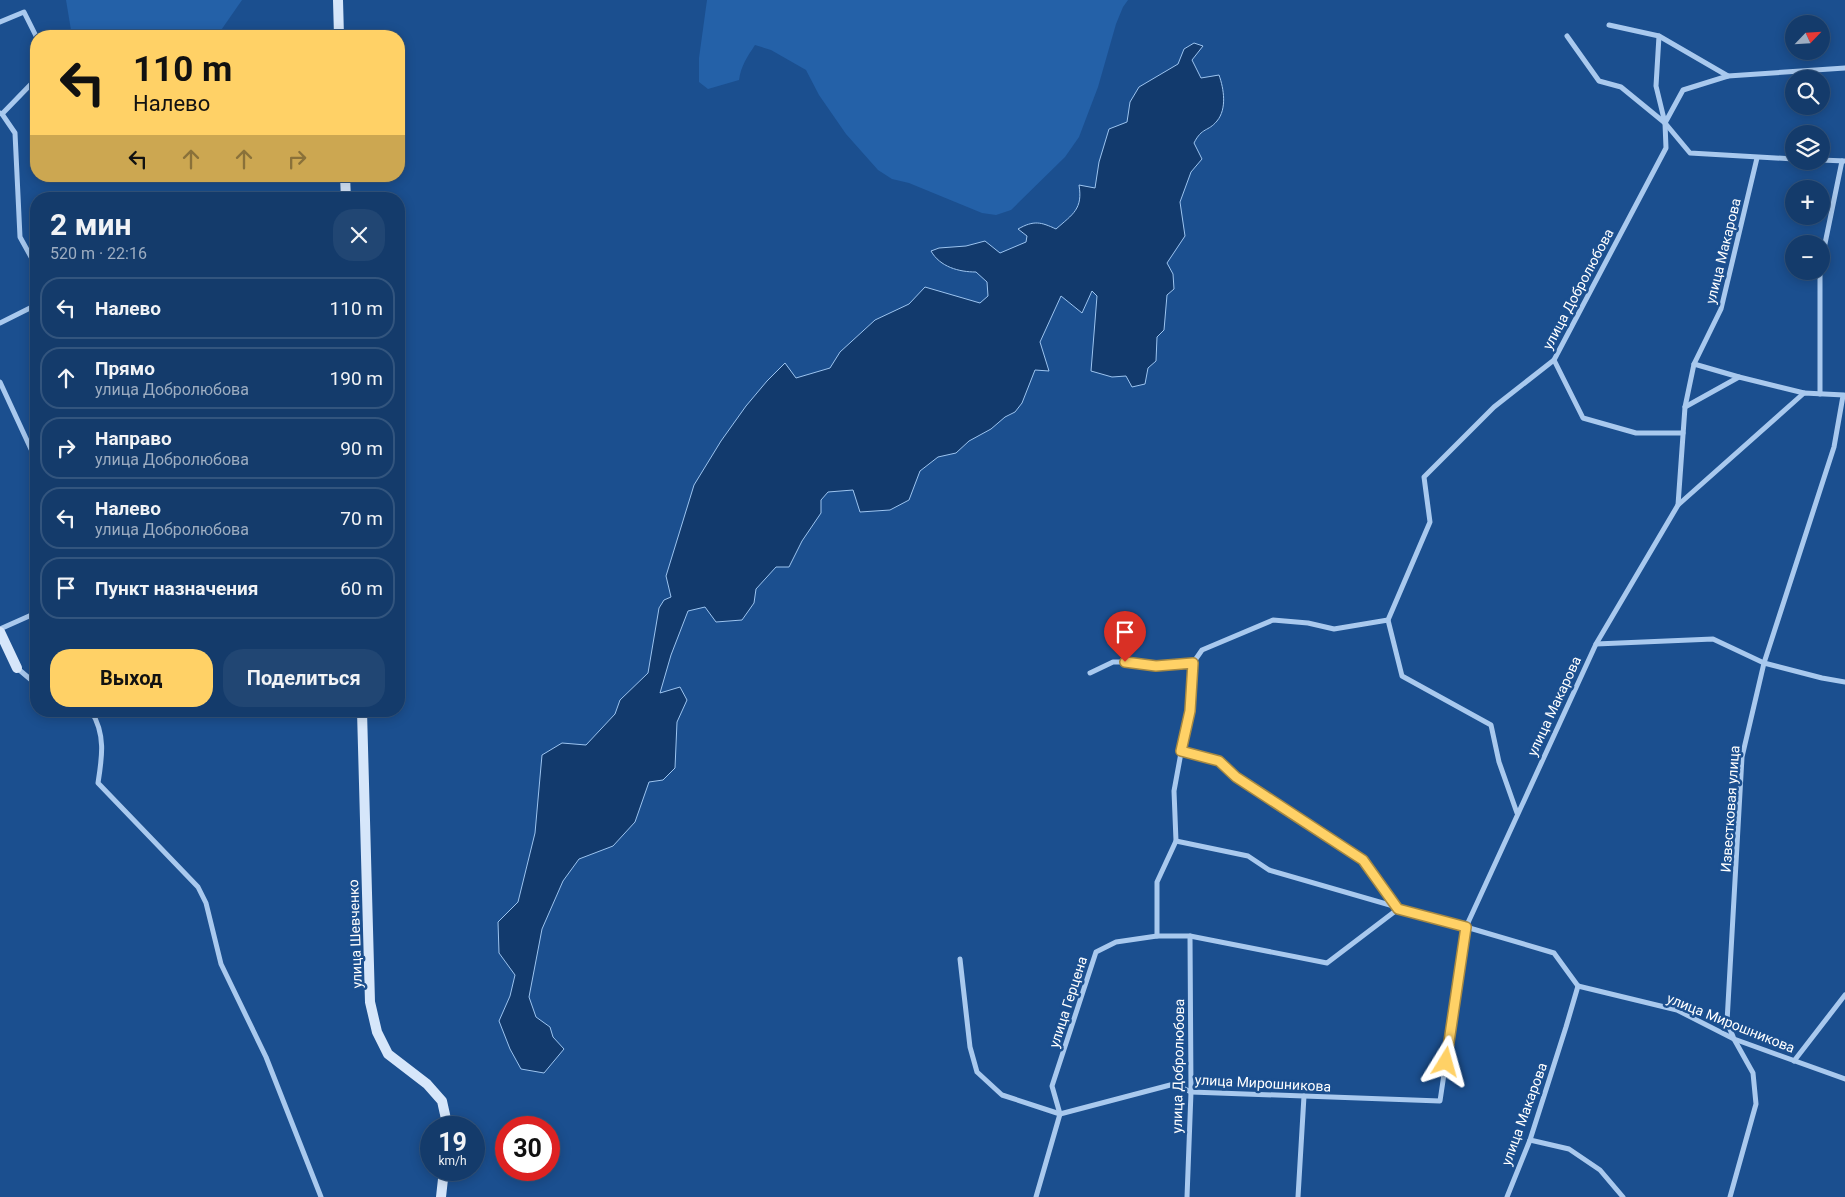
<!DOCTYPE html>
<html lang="ru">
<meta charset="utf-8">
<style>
:root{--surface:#143b6b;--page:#214673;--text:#f1f3f6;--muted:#9dadc1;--line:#33557e;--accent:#ffd166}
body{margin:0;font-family:Roboto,sans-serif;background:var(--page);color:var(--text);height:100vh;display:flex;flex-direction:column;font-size:19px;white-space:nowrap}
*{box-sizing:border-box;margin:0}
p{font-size:16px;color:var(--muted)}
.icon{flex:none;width:28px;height:28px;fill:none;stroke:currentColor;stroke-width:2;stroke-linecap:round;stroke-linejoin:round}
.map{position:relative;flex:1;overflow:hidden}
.side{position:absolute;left:30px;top:192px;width:375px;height:525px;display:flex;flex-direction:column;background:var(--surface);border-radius:20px;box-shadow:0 2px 12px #0003,0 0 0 1px var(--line)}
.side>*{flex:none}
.guide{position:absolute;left:30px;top:30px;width:375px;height:152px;border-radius:20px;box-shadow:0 2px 12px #0003,0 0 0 1px var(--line);background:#ffd166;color:#111;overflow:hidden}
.needle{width:32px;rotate:65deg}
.controls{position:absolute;left:1785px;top:15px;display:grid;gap:10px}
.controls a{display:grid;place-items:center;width:45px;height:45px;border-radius:50%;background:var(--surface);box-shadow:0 2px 12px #0003,0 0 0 1px var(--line);font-size:25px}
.speed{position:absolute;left:420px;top:1116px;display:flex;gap:10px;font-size:25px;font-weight:700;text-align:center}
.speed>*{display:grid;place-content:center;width:65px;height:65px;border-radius:50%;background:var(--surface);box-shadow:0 2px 12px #0003,0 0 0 1px var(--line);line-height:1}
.speed small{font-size:12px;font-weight:400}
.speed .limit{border:8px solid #d22;background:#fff;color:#111}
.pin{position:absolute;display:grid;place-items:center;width:42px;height:42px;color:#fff;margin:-51px -21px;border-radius:50% 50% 50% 0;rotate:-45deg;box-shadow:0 0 5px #0007}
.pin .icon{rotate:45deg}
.me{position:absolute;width:55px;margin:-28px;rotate:8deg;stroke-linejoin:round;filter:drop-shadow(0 0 4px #0008)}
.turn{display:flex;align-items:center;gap:18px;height:105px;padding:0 20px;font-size:22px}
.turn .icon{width:65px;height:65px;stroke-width:2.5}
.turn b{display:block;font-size:35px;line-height:42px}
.lanes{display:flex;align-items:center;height:48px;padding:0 20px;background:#0003;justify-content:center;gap:25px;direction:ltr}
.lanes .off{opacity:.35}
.round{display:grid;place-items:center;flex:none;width:52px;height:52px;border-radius:20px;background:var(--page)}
.overview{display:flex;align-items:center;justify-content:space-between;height:85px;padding:0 20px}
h1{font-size:30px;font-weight:700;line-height:38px}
.action{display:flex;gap:10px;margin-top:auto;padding:10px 20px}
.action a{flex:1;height:58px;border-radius:20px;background:var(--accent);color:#111;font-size:20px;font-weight:700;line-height:58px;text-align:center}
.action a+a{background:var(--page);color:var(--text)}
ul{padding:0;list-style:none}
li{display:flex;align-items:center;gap:15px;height:62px;margin:0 10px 8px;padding:0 10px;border:2px solid var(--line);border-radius:20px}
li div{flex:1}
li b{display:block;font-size:19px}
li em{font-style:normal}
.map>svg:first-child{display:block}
.green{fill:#2461a8}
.water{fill:#123a6d;stroke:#9cc4f0}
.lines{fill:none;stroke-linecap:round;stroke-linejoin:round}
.street{stroke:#a9c9ee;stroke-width:5}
.secondary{stroke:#d6e6fa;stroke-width:10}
.route-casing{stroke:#a68842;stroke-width:12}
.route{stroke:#ffd166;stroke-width:9}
.labels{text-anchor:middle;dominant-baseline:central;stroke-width:5;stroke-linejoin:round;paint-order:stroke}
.street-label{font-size:14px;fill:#fff;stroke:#1b4f8f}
</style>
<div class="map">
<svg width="1845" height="1197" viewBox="0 0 1845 1197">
<rect width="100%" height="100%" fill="#1b4f8f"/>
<g class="green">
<polygon points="66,0 242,0 217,36 72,36"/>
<path d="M707,0H1128L1123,7L1116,24L1098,87L1079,137L1065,157L1011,210L996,215L982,213L909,183L892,179L878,170L846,134L819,95L806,70L771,50L755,45C747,57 741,66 739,80L708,89L699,82V58Z"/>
</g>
<path class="water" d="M1194,43L1203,46L1192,60L1201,78L1219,75C1224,89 1227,109 1217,121C1208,132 1202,127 1194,143L1202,159L1191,172L1180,202L1185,236L1167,263L1173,274L1174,289L1167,295L1164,330L1157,337L1156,361L1148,368L1145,384L1132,387L1126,376L1112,377L1091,371L1097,296L1092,291L1082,313L1061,296L1040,342L1049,371L1035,370L1022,403L1015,412L1005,417L991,429L969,441L956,453L938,457L920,471L909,500L890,510L860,512L853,490L828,492L821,500V513L802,541L789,567H776L756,589L754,603L742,620L716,622L705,607L688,611L671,655L660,693L680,687L687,700L677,722L675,768L663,780L649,782L635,822L613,846L579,859L563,881L542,929L529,997L536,1017L550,1027L553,1037L564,1049L544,1073L521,1069L510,1049L499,1021L510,996L515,975L499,953L498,922L518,902L535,833L542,755L562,743L586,745L615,714L620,700L648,673L659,608L664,600L671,597L666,576L694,485L721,441L746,406L767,381L785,363L796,378L830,368L840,352L875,320L909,304L925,287L980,303L988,296L987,282L976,272C959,272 940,267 931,251L939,248L966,246L985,241L1000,253L1026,242L1027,236L1018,229C1034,220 1041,222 1056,229C1073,214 1083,209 1079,185L1095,188L1099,162L1109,129L1127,122L1130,102L1139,87L1178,64L1184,49Z"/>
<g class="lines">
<g class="street">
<polyline points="0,22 24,12 36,36"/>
<polyline points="1609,25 1659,36 1728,76"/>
<polyline points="1567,36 1599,81 1621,87 1665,123 1690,153 1794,159"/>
<polyline points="0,113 2,114 15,133 20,237 36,266"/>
<polyline points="2,114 36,79"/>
<polyline points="1665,123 1683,90 1728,76 1845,68"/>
<polyline points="1821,160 1845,161"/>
<polyline points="1821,263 1842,161"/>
<polyline points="1820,271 1820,394"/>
<polyline points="0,323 36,305"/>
<polyline points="1554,360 1583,418 1636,433 1683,433"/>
<polyline points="1694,364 1739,377 1804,393"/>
<polyline points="0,382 36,460"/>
<polyline points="1685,407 1739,377"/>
<polyline points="1678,505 1804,393 1844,395"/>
<polyline points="1388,620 1402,676 1491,725 1499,762 1517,813"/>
<polyline points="0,629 36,613"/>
<polyline points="1596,644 1713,639 1764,663 1822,678 1845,682"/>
<polyline points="17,668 36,684"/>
<polyline points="1090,673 1113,662 1137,662 1156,665 1193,663"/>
<path d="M91,711C106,734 102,758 98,783L198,887L206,903L221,964L266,1057L321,1197"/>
<polyline points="193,711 205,715 211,711"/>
<polyline points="1157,936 1157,882 1176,841 1174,791 1185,731 1190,711 1193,663 1202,650 1273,620 1308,623 1334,629 1388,620 1430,522 1424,477 1494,407 1554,360 1666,148 1665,123 1656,86 1659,36"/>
<polyline points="960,959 970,1047 977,1072 1002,1095 1060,1114"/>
<polyline points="1578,986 1554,953 1466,927 1596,644 1678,505 1685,407 1694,364 1721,309 1757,158"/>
<polyline points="1578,986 1677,1010 1734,1039 1845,1079"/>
<polyline points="1794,1061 1845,995"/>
<polyline points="1060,1114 1174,1084 1191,1092 1440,1101 1466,927 1269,870 1248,856 1176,841"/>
<polyline points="1060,1114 1052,1086 1096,952 1116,942 1157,936 1190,936 1327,963 1398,909 1363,860 1236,777 1219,761 1181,751"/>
<polyline points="1530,1140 1569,1149 1600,1170 1623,1197"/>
<polyline points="1036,1197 1060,1114"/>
<polyline points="1187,1197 1191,1092 1190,936"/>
<polyline points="1298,1197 1304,1096"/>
<polyline points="1507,1197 1530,1140 1566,1027 1578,986"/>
<polyline points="1730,1197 1756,1104 1753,1073 1734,1039 1727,1022 1742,757 1764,663 1834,447 1843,396"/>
</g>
<g class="secondary">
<polyline points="338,0 339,36"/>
<polyline points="345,176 346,199"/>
<polyline points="0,632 17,668"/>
<polyline points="362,711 370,1002 377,1032 388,1054 427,1084 442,1101 448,1128"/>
<polyline points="441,1197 444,1170"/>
</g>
</g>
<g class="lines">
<defs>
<polyline id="route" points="1125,662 1156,666 1193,663 1190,711 1181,751 1219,761 1236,777 1363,860 1398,909 1466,927 1446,1062"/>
</defs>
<use href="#route" class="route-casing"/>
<use href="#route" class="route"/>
</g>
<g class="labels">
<g class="street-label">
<text transform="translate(1723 251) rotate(-76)">улица Макарова</text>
<text transform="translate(1578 289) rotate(-62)">улица Добролюбова</text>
<text transform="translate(1554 706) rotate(-65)">улица Макарова</text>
<text transform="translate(1730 809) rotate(-86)">Известковая улица</text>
<text transform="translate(355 934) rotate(-92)">улица Шевченко</text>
<text transform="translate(1068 1002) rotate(-72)">улица Герцена</text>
<text transform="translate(1731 1023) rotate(22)">улица Мирошникова</text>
<text transform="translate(1178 1066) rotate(-89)">улица Добролюбова</text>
<text transform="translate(1263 1083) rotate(3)">улица Мирошникова</text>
<text transform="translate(1524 1114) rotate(-70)">улица Макарова</text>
</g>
</g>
</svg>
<div class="controls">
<a><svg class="needle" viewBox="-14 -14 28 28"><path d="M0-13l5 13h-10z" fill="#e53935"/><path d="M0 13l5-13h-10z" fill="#9dadc1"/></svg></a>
<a><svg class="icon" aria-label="search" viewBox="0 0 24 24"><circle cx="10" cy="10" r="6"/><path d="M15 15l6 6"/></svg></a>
<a><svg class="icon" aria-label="layers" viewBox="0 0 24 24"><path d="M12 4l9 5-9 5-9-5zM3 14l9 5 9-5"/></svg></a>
<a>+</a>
<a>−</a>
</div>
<div class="speed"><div>19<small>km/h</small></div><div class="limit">30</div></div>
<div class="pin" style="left:1125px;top:662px;background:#d93025"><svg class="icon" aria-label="arrive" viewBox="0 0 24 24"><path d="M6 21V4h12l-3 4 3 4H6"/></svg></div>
<svg class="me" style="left:1446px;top:1062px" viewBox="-20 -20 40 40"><path d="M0-17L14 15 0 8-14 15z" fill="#ffd166" stroke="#fff" stroke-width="4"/></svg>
<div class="guide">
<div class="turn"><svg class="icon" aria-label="left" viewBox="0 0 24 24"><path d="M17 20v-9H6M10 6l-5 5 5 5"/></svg><div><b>110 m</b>Налево</div></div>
<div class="lanes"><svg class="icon" aria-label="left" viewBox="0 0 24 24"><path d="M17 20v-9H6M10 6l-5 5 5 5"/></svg><svg class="icon off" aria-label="ahead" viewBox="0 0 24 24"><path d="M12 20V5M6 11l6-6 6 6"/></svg><svg class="icon off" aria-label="ahead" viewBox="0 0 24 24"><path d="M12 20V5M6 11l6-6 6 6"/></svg><svg class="icon off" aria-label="right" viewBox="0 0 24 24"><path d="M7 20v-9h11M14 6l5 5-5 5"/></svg></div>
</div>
<section class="side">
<div class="overview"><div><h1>2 мин</h1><p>520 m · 22:16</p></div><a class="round"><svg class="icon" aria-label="close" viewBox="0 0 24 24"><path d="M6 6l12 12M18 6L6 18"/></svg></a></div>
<ul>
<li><svg class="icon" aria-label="left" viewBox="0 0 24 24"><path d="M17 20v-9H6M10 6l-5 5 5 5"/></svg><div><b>Налево</b></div><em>110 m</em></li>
<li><svg class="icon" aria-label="ahead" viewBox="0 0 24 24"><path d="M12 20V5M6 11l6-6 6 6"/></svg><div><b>Прямо</b><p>улица Добролюбова</p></div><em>190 m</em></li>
<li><svg class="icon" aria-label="right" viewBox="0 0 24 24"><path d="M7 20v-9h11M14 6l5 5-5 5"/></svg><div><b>Направо</b><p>улица Добролюбова</p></div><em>90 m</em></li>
<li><svg class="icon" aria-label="left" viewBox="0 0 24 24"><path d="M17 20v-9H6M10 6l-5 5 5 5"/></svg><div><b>Налево</b><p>улица Добролюбова</p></div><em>70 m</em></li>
<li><svg class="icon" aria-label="arrive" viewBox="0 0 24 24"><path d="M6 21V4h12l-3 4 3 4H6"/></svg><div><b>Пункт назначения</b></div><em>60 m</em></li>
</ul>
<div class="action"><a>Выход</a><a>Поделиться</a></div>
</section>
</div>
